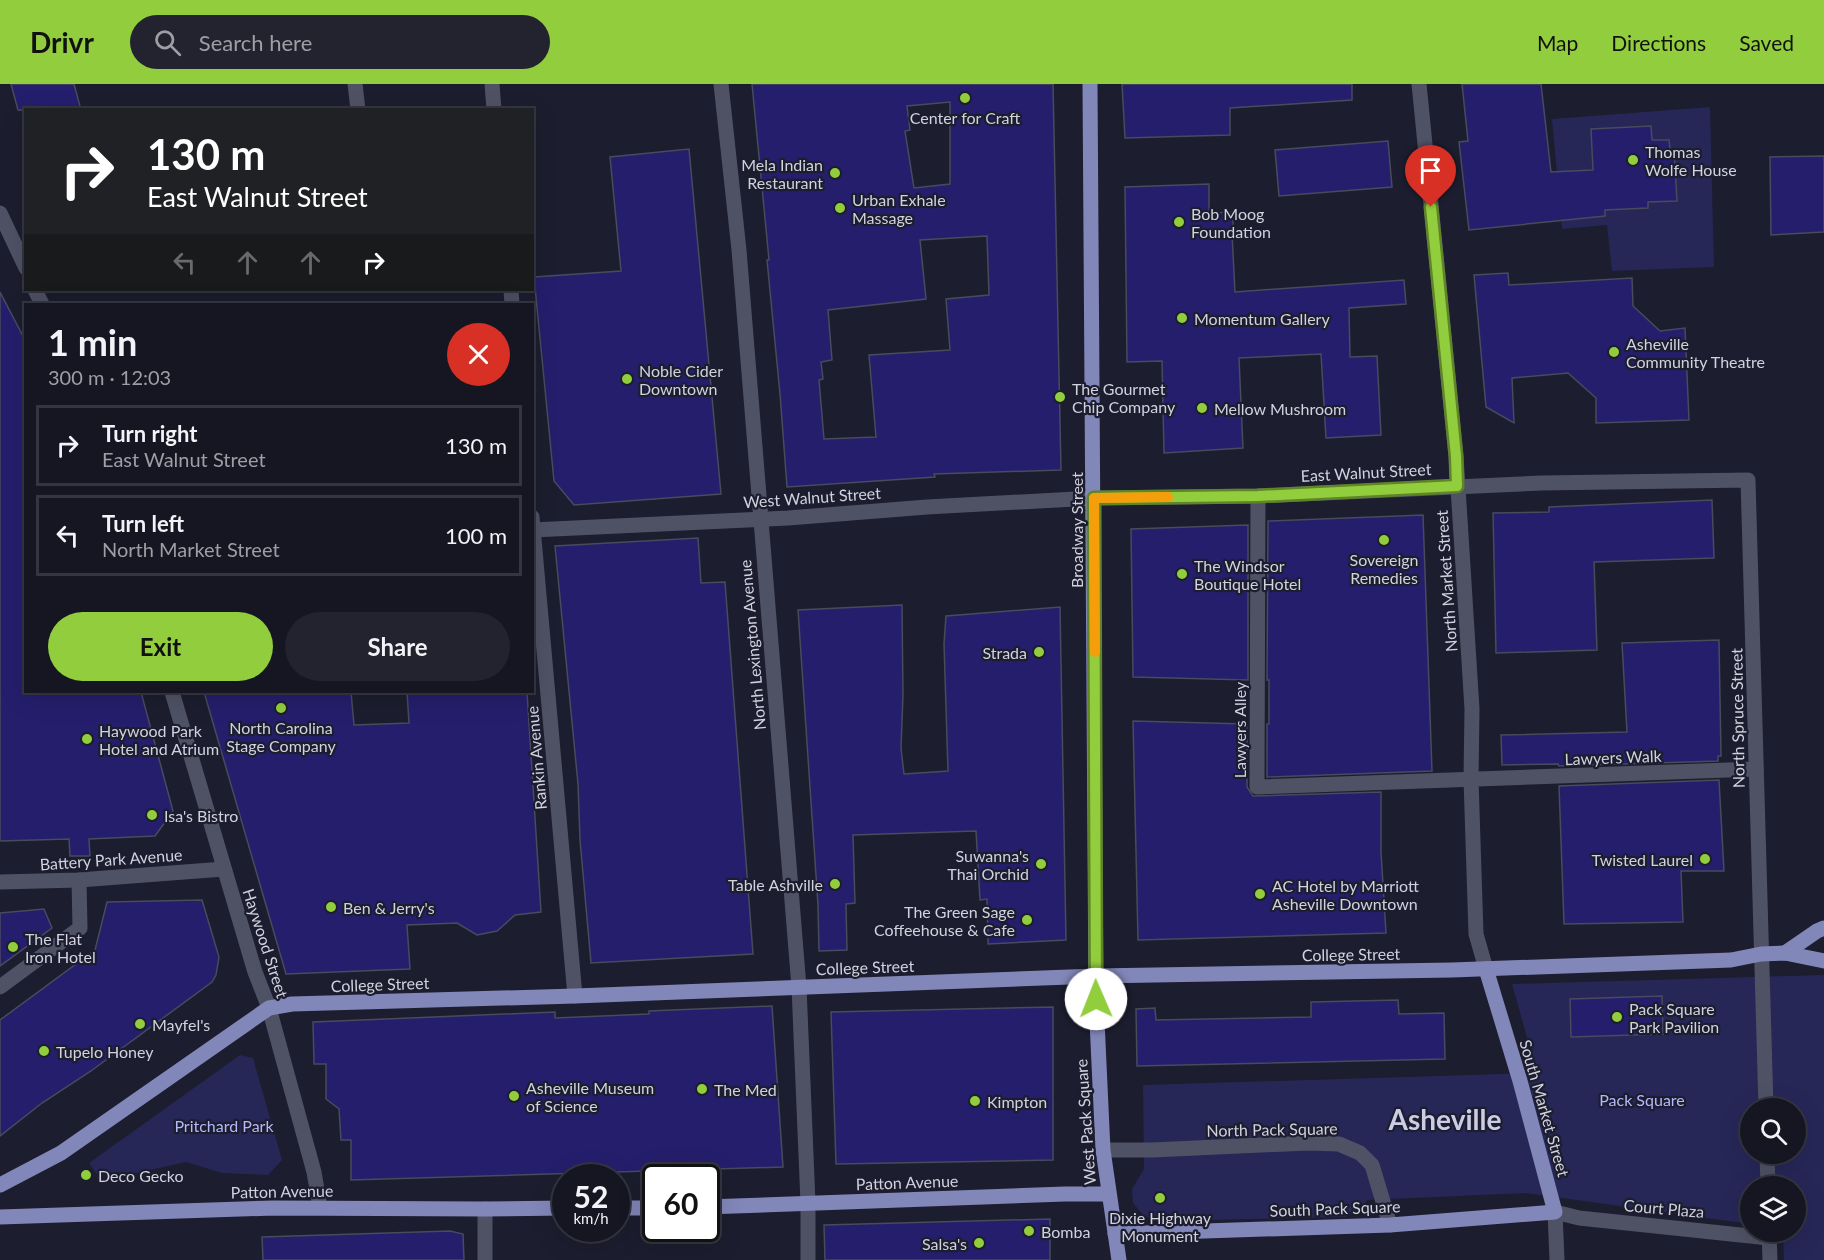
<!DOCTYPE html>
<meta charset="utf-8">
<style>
:root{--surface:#151622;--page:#22232f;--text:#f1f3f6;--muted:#9d9fa5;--line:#343540;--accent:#92cd3e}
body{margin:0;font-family:Lato,sans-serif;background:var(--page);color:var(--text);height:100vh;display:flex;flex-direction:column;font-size:22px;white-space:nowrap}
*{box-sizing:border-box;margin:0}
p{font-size:20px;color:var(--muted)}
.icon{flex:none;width:33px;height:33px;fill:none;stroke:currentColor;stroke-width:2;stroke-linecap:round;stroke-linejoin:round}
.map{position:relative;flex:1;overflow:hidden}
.sheet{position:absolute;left:24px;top:219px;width:510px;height:390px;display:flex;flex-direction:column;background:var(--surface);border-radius:0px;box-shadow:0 6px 24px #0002,0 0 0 2px var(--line)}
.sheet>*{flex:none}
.top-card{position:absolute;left:24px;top:24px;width:510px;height:183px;border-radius:0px;box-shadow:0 6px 24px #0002,0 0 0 2px var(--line);background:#202124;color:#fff;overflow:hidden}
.fabs{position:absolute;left:1740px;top:1014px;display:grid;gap:12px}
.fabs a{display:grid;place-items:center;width:66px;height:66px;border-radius:50%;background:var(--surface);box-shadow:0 6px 24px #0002,0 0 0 2px var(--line);font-size:30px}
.speed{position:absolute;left:552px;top:1080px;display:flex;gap:12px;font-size:30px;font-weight:700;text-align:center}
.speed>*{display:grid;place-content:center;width:78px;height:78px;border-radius:50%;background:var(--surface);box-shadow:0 6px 24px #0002,0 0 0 2px var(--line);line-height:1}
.speed small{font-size:15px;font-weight:400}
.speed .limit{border:3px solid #111;border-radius:9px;background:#fff;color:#111}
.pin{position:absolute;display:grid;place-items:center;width:51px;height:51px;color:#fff;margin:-62px -26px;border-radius:50% 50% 50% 0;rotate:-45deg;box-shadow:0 0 6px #0007}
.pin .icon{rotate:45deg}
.me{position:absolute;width:66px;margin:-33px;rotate:359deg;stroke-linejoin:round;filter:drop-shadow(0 0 4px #0008)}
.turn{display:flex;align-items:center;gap:21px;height:126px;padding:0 24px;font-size:27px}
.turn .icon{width:78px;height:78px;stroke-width:2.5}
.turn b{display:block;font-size:42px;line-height:51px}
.lanes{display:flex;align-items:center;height:57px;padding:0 24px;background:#0003;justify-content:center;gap:30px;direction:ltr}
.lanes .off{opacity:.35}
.round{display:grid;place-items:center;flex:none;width:63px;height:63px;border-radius:32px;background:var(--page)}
.summary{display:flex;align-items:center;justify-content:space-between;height:102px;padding:0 24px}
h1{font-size:36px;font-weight:700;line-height:45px}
.action{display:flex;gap:12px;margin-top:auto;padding:12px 24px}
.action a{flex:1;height:69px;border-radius:36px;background:var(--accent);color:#111;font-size:24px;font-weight:700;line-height:69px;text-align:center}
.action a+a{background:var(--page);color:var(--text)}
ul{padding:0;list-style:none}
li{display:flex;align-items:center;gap:18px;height:81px;margin:0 12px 9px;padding:0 12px;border:3px solid var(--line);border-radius:0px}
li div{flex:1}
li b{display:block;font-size:22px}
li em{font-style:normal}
header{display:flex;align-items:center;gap:36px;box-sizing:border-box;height:84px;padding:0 30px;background:var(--accent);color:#111}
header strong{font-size:28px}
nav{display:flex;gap:33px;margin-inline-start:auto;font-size:21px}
.search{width:420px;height:54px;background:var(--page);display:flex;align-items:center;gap:15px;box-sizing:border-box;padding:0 21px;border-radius:33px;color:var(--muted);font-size:22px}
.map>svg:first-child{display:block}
.green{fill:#262757;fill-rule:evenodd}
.building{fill:#251e6c;stroke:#484a5d;stroke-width:1.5;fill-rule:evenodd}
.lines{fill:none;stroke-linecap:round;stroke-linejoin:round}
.street{stroke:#4f5265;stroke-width:15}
.secondary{stroke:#4f5265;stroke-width:15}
.primary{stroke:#8287b9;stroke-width:15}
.route-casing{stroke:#5f8528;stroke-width:15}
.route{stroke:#92cd3e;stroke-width:10}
.slow{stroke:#f59e0b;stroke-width:10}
.poi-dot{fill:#92cd3e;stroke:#1c1d2e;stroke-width:2}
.labels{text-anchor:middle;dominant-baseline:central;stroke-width:4.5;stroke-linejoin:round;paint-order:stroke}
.poi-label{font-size:16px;fill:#d1d2de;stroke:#1c1d2e;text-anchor:start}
.street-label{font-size:16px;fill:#d1d2de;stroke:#1c1d2e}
.park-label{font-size:16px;fill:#b2b9fc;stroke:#1c1d2e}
.town-label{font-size:28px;font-weight:bold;fill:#cacde4;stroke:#1c1d2e}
</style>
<header>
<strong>Drivr</strong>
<div class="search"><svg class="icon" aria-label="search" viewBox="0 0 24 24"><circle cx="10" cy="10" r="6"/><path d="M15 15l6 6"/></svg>Search here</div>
<nav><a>Map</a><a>Directions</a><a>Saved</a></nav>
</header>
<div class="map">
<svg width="1824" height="1176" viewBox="0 0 1824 1176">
<rect width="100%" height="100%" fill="#1c1d2e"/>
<g class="green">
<polygon points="1710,23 1714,183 1612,187 1607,141 1562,145 1552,35"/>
<path d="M1824,891V1176H1784L1783,1148H1796V1102H1750V1140L1526,1109L1367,1116L1361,1127L1345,1133L1159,1137L1144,1132L1133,1119L1132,1105L1144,1085L1143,1001L1537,989L1512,900ZM1750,1024H1796V1070H1750Z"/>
<polygon points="240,971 253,974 282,1076 268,1091 222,1089 186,1078 136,1089 110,1088 99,1093 89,1079"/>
</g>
<g class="building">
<polygon points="11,0 74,0 81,26 18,26"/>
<path d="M752,0H1053L1061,386L934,390L935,393L787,403L780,310L767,176H769ZM950,18V100L914,104L905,47L910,46L907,22ZM987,152L989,211L946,215L950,266L869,271L876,353L824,355L819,296L823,295L821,278L832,276L828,226L926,215L920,156Z"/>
<polygon points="1122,0 1352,0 1352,16 1230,24 1230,51 1125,54"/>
<polygon points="1462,0 1541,0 1551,88 1593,86 1591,45 1651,42 1652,56 1669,56 1670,66 1674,66 1677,117 1648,118 1648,124 1605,126 1605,132 1469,146 1459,58 1468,57"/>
<polygon points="1388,57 1392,103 1279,112 1275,66"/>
<polygon points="689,65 721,410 574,421 554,397 534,193 621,187 610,73"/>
<polygon points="1824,72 1824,148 1771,151 1770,73"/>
<polygon points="1209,100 1209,129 1233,128 1233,150 1232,150 1235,208 1404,196 1406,220 1349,224 1350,273 1377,272 1381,351 1326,354 1321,270 1239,274 1243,364 1164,369 1162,277 1127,278 1125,103"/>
<polygon points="1508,189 1509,201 1632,194 1633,222 1660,247 1685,244 1689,336 1596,339 1596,314 1568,289 1512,294 1514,339 1486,323 1474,191"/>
<polygon points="0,208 26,258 26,608 141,608 173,727 155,752 89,755 90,772 70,772 69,755 0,757"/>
<polygon points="1712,416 1714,474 1594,478 1597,566 1496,569 1493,429 1549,428 1549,423"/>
<polygon points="1423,431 1432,687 1267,693 1267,640 1269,640 1269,596 1267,596 1268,437"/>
<polygon points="1248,441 1248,596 1133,593 1131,445"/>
<polygon points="698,454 701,499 725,498 753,870 591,879 580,756 578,700 555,462"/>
<polygon points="902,521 903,611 901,664 904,690 948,687 944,560 946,532 1060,523 1066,856 988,860 987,815 980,816 976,747 853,751 855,819 846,820 847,866 819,867 818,821 798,526"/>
<polygon points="1719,556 1721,672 1718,672 1718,677 1559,682 1558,680 1502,681 1501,651 1627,648 1622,559"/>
<polygon points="204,608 351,608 354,641 409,639 407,608 527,608 541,828 515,831 497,847 477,851 457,839 407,841 410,885 286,890"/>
<polygon points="1133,637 1247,640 1247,703 1253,712 1381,708 1381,768 1386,849 1138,856"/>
<polygon points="1719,696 1724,787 1681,787 1683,838 1564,840 1559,702"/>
<polygon points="202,816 219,873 216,891 212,898 91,987 42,1019 0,1052 0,936 95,866 107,818"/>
<polygon points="44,825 52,844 0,882 0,829"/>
<polygon points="1662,912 1663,950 1571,953 1570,915"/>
<polygon points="1398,916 1399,930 1444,929 1445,975 1137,982 1136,925 1155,924 1156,936 1311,933 1311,918"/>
<polygon points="772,922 783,1083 351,1096 351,1056 341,1056 339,1025 326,1015 326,980 314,980 313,938 555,928 555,934 649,930 649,927"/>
<polygon points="1053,923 1053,1076 836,1080 831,928"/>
<polygon points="1050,1135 1050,1176 825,1176 824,1141"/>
<polygon points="450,1147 463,1150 464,1176 263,1176 262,1153"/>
</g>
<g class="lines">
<g class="street">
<polyline points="355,0 358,26"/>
<polyline points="492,0 494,26"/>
<polyline points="1419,0 1456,372 1472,625 1471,695 1476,850 1486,885"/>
<polyline points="511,206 512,220"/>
<polyline points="1258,412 1257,703 1756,685"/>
<polyline points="532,433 575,912"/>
<polyline points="532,446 788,434 927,423 1094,414 1258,412 1542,399 1748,396 1766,1024"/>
<polyline points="0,798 79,796 224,785"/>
<polyline points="0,903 80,844 79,796"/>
<polyline points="1103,1066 1152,1066 1308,1059 1339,1060 1360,1069 1372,1081 1390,1141"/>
<polyline points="1767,1070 1768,1102"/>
<polyline points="1769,1148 1770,1176"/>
<polyline points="485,1176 485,1125"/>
<polyline points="1557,1176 1555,1128 1579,1134 1769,1154"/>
</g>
<g class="secondary">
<polyline points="721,0 739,166 799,903 808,1119 808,1176"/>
<polyline points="0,129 26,184"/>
<polyline points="35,206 42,220"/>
<polyline points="172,608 255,888 269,924 314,1088 320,1123"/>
</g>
<g class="primary">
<polyline points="1090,0 1096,915 1103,1066 1119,1176"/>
<polyline points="1785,869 1817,847 1824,844"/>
<polyline points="0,1101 61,1069 269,924 292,920 575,912 1096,892 1452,886 1731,876 1761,870 1785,869 1824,877"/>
<polyline points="706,1123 1065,1110 1108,1110"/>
<polyline points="616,1124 656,1124"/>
<polyline points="0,1133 273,1124 485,1125 566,1124"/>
<polyline points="1115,1150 1390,1141 1555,1128 1520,997 1486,885"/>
</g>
</g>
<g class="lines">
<defs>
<polyline id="route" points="1096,915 1094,414 1258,412 1457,402 1456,372 1431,123"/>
</defs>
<use href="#route" class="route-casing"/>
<use href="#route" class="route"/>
<polyline class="slow" points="1095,568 1094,414 1168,413"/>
</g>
<g class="poi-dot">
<circle cx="965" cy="14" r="6"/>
<circle cx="1633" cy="76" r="6"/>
<circle cx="835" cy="89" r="6"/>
<circle cx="840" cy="124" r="6"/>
<circle cx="1179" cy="138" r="6"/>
<circle cx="1182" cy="234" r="6"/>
<circle cx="1614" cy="268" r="6"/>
<circle cx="627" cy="295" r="6"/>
<circle cx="1060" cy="313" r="6"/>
<circle cx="1202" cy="324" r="6"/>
<circle cx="1384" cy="456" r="6"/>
<circle cx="1182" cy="490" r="6"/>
<circle cx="1039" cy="568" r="6"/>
<circle cx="281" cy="624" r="6"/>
<circle cx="87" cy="655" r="6"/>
<circle cx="152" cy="731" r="6"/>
<circle cx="1705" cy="775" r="6"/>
<circle cx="1041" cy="780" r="6"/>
<circle cx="835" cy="800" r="6"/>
<circle cx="1260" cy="810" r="6"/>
<circle cx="331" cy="823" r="6"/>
<circle cx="1027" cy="836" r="6"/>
<circle cx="13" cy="863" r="6"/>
<circle cx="1617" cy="933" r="6"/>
<circle cx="140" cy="940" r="6"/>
<circle cx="44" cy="967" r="6"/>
<circle cx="702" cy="1005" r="6"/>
<circle cx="514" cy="1012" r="6"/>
<circle cx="975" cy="1017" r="6"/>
<circle cx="86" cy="1091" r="6"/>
<circle cx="1160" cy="1114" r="6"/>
<circle cx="1029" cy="1147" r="6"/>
<circle cx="979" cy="1159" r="6"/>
</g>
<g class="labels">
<g class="poi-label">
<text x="965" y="33" text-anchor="middle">Center for Craft</text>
<text x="1645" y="67">Thomas<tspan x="1645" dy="18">Wolfe House</tspan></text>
<text x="823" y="80" text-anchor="end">Mela Indian<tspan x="823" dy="18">Restaurant</tspan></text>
<text x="852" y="115">Urban Exhale<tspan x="852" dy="18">Massage</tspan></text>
<text x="1191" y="129">Bob Moog<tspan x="1191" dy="18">Foundation</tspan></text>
<text x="1194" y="234">Momentum Gallery</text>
<text x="1626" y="259">Asheville<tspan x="1626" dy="18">Community Theatre</tspan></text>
<text x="639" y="286">Noble Cider<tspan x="639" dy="18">Downtown</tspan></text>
<text x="1072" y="304">The Gourmet<tspan x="1072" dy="18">Chip Company</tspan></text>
<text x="1214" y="324">Mellow Mushroom</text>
<text x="1384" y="475" text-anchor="middle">Sovereign<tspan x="1384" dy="18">Remedies</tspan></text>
<text x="1194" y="481">The Windsor<tspan x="1194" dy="18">Boutique Hotel</tspan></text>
<text x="1027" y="568" text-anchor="end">Strada</text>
<text x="281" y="643" text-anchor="middle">North Carolina<tspan x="281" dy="18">Stage Company</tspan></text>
<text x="99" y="646">Haywood Park<tspan x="99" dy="18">Hotel and Atrium</tspan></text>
<text x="164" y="731">Isa's Bistro</text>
<text x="1029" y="771" text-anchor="end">Suwanna's<tspan x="1029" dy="18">Thai Orchid</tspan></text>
<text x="1693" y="775" text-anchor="end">Twisted Laurel</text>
<text x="823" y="800" text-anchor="end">Table Ashville</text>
<text x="1272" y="801">AC Hotel by Marriott<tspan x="1272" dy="18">Asheville Downtown</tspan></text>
<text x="343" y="823">Ben &amp; Jerry's</text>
<text x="1015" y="827" text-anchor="end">The Green Sage<tspan x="1015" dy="18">Coffeehouse &amp; Cafe</tspan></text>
<text x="25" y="854">The Flat<tspan x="25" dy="18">Iron Hotel</tspan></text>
<text x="1629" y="924">Pack Square<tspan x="1629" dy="18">Park Pavilion</tspan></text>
<text x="152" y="940">Mayfel's</text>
<text x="56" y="967">Tupelo Honey</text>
<text x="526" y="1003">Asheville Museum<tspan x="526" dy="18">of Science</tspan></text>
<text x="714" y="1005">The Med</text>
<text x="987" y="1017">Kimpton</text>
<text x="98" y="1091">Deco Gecko</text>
<text x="1160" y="1133" text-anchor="middle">Dixie Highway<tspan x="1160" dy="18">Monument</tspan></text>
<text x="1041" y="1147">Bomba</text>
<text x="967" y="1159" text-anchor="end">Salsa's</text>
</g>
<g class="street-label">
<text transform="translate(1366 388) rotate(-3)">East Walnut Street</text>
<text transform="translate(812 413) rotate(-4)">West Walnut Street</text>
<text transform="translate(1076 446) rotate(-90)">Broadway Street</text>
<text transform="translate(1446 497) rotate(-94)">North Market Street</text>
<text transform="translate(752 561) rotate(-95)">North Lexington Avenue</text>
<text transform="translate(1737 634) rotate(-91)">North Spruce Street</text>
<text transform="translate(1239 646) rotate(-90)">Lawyers Alley</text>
<text transform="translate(1613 673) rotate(-2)">Lawyers Walk</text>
<text transform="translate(536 674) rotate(-95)">Rankin Avenue</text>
<text transform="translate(111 775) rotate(-4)">Battery Park Avenue</text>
<text transform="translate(266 859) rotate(72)">Haywood Street</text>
<text transform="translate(1351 870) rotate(-1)">College Street</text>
<text transform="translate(865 883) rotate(-2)">College Street</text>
<text transform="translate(380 900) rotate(-2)">College Street</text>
<text transform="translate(1545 1024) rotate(74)">South Market Street</text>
<text transform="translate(1085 1038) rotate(-94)">West Pack Square</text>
<text transform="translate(1272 1045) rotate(-1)">North Pack Square</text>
<text transform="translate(907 1098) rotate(-2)">Patton Avenue</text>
<text transform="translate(282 1107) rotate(-1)">Patton Avenue</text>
<text transform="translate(1335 1124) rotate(-2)">South Pack Square</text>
<text transform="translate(1664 1124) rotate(5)">Court Plaza</text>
</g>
<g class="park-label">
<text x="1642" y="1015">Pack Square</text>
<text x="224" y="1041">Pritchard Park</text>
</g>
<g class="town-label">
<text x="1445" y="1035">Asheville</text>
</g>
</g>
</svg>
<div class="fabs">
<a><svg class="icon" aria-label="search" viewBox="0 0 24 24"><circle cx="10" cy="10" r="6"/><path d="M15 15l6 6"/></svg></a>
<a><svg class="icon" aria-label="layers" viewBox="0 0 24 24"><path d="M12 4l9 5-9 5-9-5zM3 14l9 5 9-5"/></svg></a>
</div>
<div class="speed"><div>52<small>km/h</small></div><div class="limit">60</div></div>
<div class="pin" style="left:1431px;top:123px;background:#d93025"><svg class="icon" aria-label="arrive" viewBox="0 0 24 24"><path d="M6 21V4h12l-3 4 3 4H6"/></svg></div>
<svg class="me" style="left:1096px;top:915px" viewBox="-20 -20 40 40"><circle r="19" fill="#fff"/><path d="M0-13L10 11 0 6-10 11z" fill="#92cd3e"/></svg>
<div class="top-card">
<div class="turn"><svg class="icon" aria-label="right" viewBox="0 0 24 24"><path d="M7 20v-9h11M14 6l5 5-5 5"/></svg><div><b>130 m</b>East Walnut Street</div></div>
<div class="lanes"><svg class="icon off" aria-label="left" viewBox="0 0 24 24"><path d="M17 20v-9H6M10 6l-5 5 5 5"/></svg><svg class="icon off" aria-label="ahead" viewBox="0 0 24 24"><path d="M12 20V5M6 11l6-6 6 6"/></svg><svg class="icon off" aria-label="ahead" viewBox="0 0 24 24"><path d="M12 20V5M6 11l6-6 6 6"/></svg><svg class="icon" aria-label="right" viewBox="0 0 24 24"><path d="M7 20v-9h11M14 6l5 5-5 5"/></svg></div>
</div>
<section class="sheet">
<div class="summary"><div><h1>1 min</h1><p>300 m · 12:03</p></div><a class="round" style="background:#d93025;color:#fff"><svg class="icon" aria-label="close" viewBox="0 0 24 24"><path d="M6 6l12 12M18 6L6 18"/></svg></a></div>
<ul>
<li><svg class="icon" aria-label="right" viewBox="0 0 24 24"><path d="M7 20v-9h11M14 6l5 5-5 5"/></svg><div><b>Turn right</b><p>East Walnut Street</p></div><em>130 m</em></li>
<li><svg class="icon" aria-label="left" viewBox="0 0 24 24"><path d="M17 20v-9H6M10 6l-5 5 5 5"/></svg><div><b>Turn left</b><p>North Market Street</p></div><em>100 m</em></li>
</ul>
<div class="action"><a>Exit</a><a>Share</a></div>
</section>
</div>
